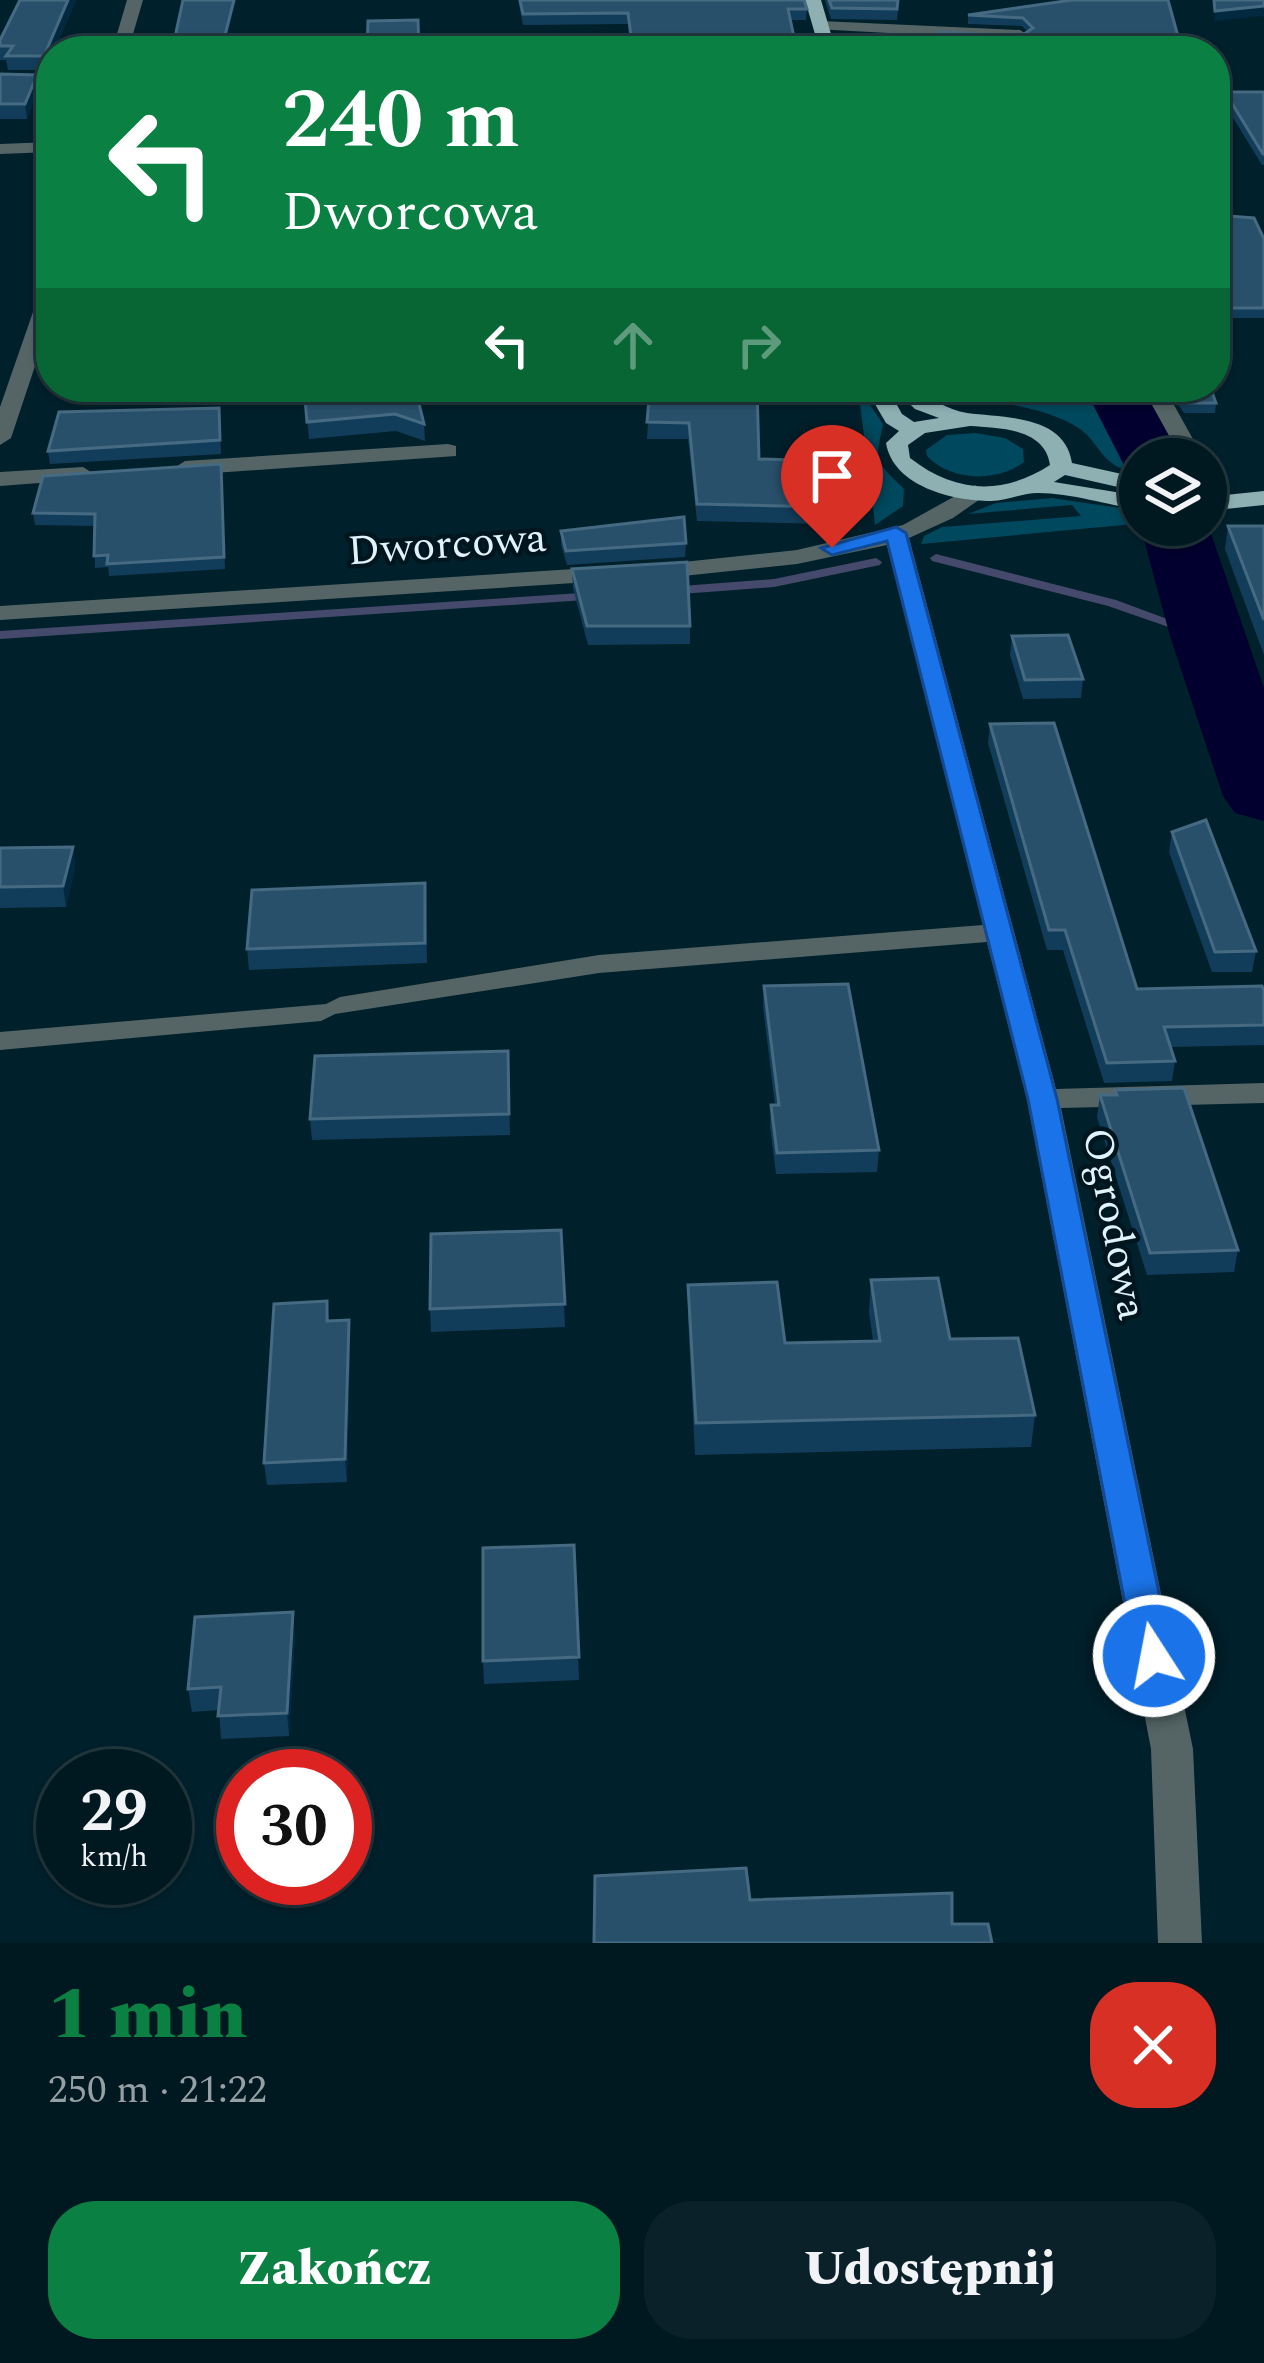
<!DOCTYPE html>
<html lang="pl">
<meta charset="utf-8">
<style>
:root{--surface:#001820;--page:#0a2129;--text:#f1f3f6;--muted:#95a0a5;--line:#22373e;--accent:#0b8043}
body{margin:0;font-family:Spectral,serif;background:var(--page);color:var(--text);height:100vh;display:flex;flex-direction:column;font-size:45px;white-space:nowrap}
*{box-sizing:border-box;margin:0}
p{font-size:39px;color:var(--muted)}
.icon{flex:none;width:66px;height:66px;fill:none;stroke:currentColor;stroke-width:2;stroke-linecap:round;stroke-linejoin:round}
.map{position:relative;height:1943px;overflow:hidden}
.details{display:flex;flex-direction:column;background:var(--surface);flex:1}
.details>*{flex:none}
.top-card{position:absolute;left:36px;top:36px;width:1194px;height:366px;border-radius:48px;box-shadow:0 3px 9px #0004,0 0 0 3px var(--line);background:#0b8043;color:#fff;overflow:hidden}
.buttons{position:absolute;left:1119px;top:438px;display:grid;gap:24px}
.buttons a{display:grid;place-items:center;width:108px;height:108px;border-radius:50%;background:var(--surface);box-shadow:0 3px 9px #0004,0 0 0 3px var(--line);font-size:60px}
.speed{position:absolute;left:36px;top:1749px;display:flex;gap:24px;font-size:60px;font-weight:700;text-align:center}
.speed>*{display:grid;place-content:center;width:156px;height:156px;border-radius:50%;background:var(--surface);box-shadow:0 3px 9px #0004,0 0 0 3px var(--line);line-height:1}
.speed small{font-size:30px;font-weight:400}
.speed .limit{border:18px solid #d22;background:#fff;color:#111}
.pin{position:absolute;display:grid;place-items:center;width:102px;height:102px;color:#fff;margin:-123px -51px;border-radius:50% 50% 50% 0;rotate:-45deg;box-shadow:0 0 12px #0007}
.pin .icon{rotate:45deg}
.me{position:absolute;width:132px;margin:-66px;rotate:349deg;stroke-linejoin:round;filter:drop-shadow(0 0 9px #0008)}
.turn{display:flex;align-items:center;gap:42px;height:252px;padding:0 48px;font-size:54px}
.turn .icon{width:156px;height:156px;stroke-width:2.5}
.turn b{display:block;font-size:84px;line-height:102px}
.lanes{display:flex;align-items:center;height:114px;padding:0 48px;background:#0003;justify-content:center;gap:60px;direction:ltr}
.lanes .off{opacity:.35}
.round{display:grid;place-items:center;flex:none;width:126px;height:126px;border-radius:48px;background:var(--page)}
.overview{display:flex;align-items:center;justify-content:space-between;height:204px;padding:0 48px}
h1{font-size:72px;font-weight:800;line-height:90px;color:var(--accent)}
.primary-button{display:flex;gap:24px;margin-top:auto;padding:24px 48px}
.primary-button a{flex:1;height:138px;border-radius:48px;background:var(--accent);color:#fff;font-size:48px;font-weight:800;line-height:138px;text-align:center}
.primary-button a+a{background:var(--page);color:var(--text)}
.map>svg:first-child{display:block}
.green{fill:#00485d}
.lines{fill:none;stroke-linecap:round;stroke-linejoin:round}
.stream{fill:#45496b;fill-rule:evenodd}
.river{fill:#02002e;fill-rule:evenodd}
.minor{fill:#556566;fill-rule:evenodd}
.major{fill:#8eb0b3;fill-rule:evenodd}
.wall{fill:#123d5a}
.shaded-wall{fill:#022940}
.building{fill:#29506b;stroke:#456a82;stroke-width:3}
.route{fill:#1a73e8;stroke:#114b97;stroke-width:3}
.labels{text-anchor:middle;dominant-baseline:central;stroke-width:9;stroke-linejoin:round;paint-order:stroke}
.street-label{font-size:42px;fill:#e0f2fa;stroke:#00161e}
</style>
<div class="map">
<svg width="1264" height="1943" viewBox="0 0 1264 1943">
<rect width="100%" height="100%" fill="#00202b"/>
<g class="green">
<path d="M858,387L883,424C875,463 874,459 904,489L903,506L875,525Z"/>
<path d="M938,387H1092L1127,470C1101,464 1098,440 1077,427C1036,402 982,404 938,387Z"/>
<path d="M976,433L1005,438L1023,449L1024,462C997,483 950,481 927,456L926,450L947,435Z"/>
<polygon points="1052,498 1120,508 1124,521 1134,524 921,544 924,536 942,527 1081,516 1072,505 968,514 996,503"/>
</g>
<g class="lines">
<g class="stream">
<polygon points="936,554 1116,600 1213,636 1211,639 1203,639 1108,606 932,561 930,558"/>
<polygon points="876,558 882,562 880,565 774,587 668,595 662,591 668,587 774,579"/>
<polygon points="596,592 602,596 600,599 0,639 0,631"/>
</g>
<g class="river">
<polygon points="1084,387 1148,387 1185,459 1140,459 1140,476 1128,473"/>
<polygon points="1206,519 1264,688 1264,821 1235,813 1223,796 1170,636 1140,525 1206,525"/>
</g>
<g class="minor">
<polygon points="127,0 143,0 128,51 112,51"/>
<polygon points="821,21 1020,30 1028,35 1020,40 815,29 815,23"/>
<polygon points="51,74 51,84 0,85 0,75"/>
<polygon points="51,142 51,152 0,154 0,144"/>
<polygon points="51,283 51,318 11,438 0,445 0,407 41,289"/>
<polygon points="1142,387 1164,387 1204,459 1182,459"/>
<polygon points="448,444 456,446 456,456 185,475 174,468 185,461"/>
<polygon points="83,467 94,474 91,479 0,486 0,472"/>
<polygon points="975,485 986,492 983,497 953,518 909,538 1056,1089 1264,1083 1264,1103 1061,1108 1193,1749 1202,1943 1158,1943 1151,1749 1027,1099 987,942 599,973 335,1014 321,1021 0,1050 0,1032 326,1004 340,997 599,955 983,925 887,545 797,564 683,576 0,620 0,606 683,562 797,550 903,525"/>
</g>
<g class="major">
<polygon points="805,0 821,0 836,51 820,51"/>
<path d="M865,387H887L902,414L914,422L939,418L915,409L892,387H916C930,399 948,410 967,413C1003,418 1065,414 1072,463L1140,478V492L1065,475L1054,482L1140,496V510C1108,505 1071,493 1038,493C1022,493 1007,501 991,501C952,501 893,486 886,443L899,431L886,423ZM970,426C999,428 1045,428 1050,465C1002,496 955,493 910,458L908,445L925,433Z"/>
<polygon points="1264,491 1264,505 1206,511 1206,497"/>
</g>
</g>
<g class="wall">
<polygon points="20,0 76,0 54,51 51,51 46,70 8,70 6,60 0,60 0,40"/>
<polygon points="518,0 804,0 807,9 806,20 791,20 794,51 631,51 628,24 523,25"/>
<polygon points="825,0 899,0 897,20 831,19"/>
<polygon points="1072,0 1182,51 1017,51 939,45 940,32 1021,36 1027,31 1022,26 968,24 968,15"/>
<polygon points="0,74 38,89 27,119 0,119"/>
<polygon points="1225,92 1264,92 1264,165 1262,165 1224,103"/>
<polygon points="1215,215 1264,239 1264,318 1215,318"/>
<polygon points="1215,327 1221,344 1220,354 1215,354"/>
<polygon points="304,387 424,424 425,441 396,431 309,439"/>
<polygon points="650,387 759,459 826,461 825,524 697,521 688,439 647,439"/>
<polygon points="1166,387 1210,387 1216,403 1215,413 1184,413"/>
<polygon points="219,408 221,454 50,464 48,451"/>
<polygon points="221,464 225,569 109,576 108,567 95,568 94,526 35,525 33,513"/>
<polygon points="1228,526 1264,526 1264,655 1225,549"/>
<polygon points="561,531 686,543 685,557 567,565 561,545"/>
<polygon points="572,569 690,626 690,644 588,645 573,588"/>
<polygon points="1012,636 1083,679 1081,698 1023,699 1010,655"/>
<polygon points="990,724 1137,989 1264,991 1264,1045 1170,1047 1175,1061 1172,1081 1104,1083 1063,950 1047,950 988,743"/>
<polygon points="1172,832 1256,951 1252,972 1212,972 1169,852"/>
<polygon points="73,847 75,867 66,907 0,908 0,848"/>
<polygon points="426,904 427,963 249,970 247,949"/>
<polygon points="764,986 879,1150 877,1172 776,1174 770,1126 771,1105 775,1105 763,1007"/>
<polygon points="508,1051 510,1135 312,1140 310,1119"/>
<polygon points="1115,1090 1238,1250 1234,1272 1147,1275 1097,1117 1100,1095 1115,1095"/>
<polygon points="561,1230 565,1327 431,1332 430,1309"/>
<polygon points="871,1280 950,1339 1035,1415 1031,1447 695,1455 688,1316 688,1285 785,1343 873,1341 869,1312"/>
<polygon points="327,1301 329,1321 349,1320 350,1342 347,1482 267,1485 264,1463"/>
<polygon points="574,1545 579,1680 484,1684 483,1661"/>
<polygon points="295,1635 289,1736 221,1739 219,1710 192,1712 188,1689"/>
</g>
<g class="shaded-wall">
<polygon points="68,0 76,0 54,51 51,51 51,57 46,70 44,56"/>
<polygon points="234,0 236,0 224,51 221,51"/>
<polygon points="1264,6 1264,16 1214,21 1215,11"/>
<polygon points="37,75 38,89 27,119 25,104"/>
<polygon points="73,847 75,867 66,907 63,886"/>
<polygon points="349,1320 350,1342 347,1482 345,1459"/>
<polygon points="293,1612 295,1635 289,1736 287,1713"/>
</g>
<g class="building">
<polygon points="20,0 68,0 44,56 6,56 13,46 0,46 0,40"/>
<polygon points="183,0 234,0 221,51 172,51"/>
<polygon points="520,0 804,0 807,9 788,9 795,42 786,42 789,51 633,51 628,13 523,14"/>
<polygon points="829,0 898,0 897,9 832,8"/>
<polygon points="1072,0 1168,0 1182,51 1131,51 940,37 940,32 1021,36 1033,28 1023,18 968,15"/>
<polygon points="1214,0 1264,0 1264,6 1215,11"/>
<polygon points="418,20 419,51 367,51 368,21"/>
<polygon points="0,74 37,75 25,104 0,104"/>
<polygon points="1225,92 1264,92 1264,154 1263,154"/>
<polygon points="1215,215 1254,218 1264,239 1264,308 1215,308"/>
<polygon points="1215,327 1221,344 1215,344"/>
<polygon points="304,387 415,387 424,424 395,414 307,422"/>
<polygon points="650,387 757,387 759,459 826,461 826,507 697,504 689,423 647,422"/>
<polygon points="1174,387 1210,387 1216,403 1185,403"/>
<polygon points="219,408 220,440 48,451 59,412"/>
<polygon points="221,464 224,557 107,564 108,555 94,556 95,514 33,513 43,476"/>
<polygon points="684,517 686,543 566,551 561,531"/>
<polygon points="1228,526 1264,526 1264,620"/>
<polygon points="687,562 690,626 587,626 572,569"/>
<polygon points="1068,635 1083,679 1025,680 1012,636"/>
<polygon points="1054,723 1137,989 1262,986 1264,991 1264,1025 1164,1027 1175,1061 1107,1063 1065,930 1049,930 990,724"/>
<polygon points="1206,820 1256,951 1215,952 1172,832"/>
<polygon points="73,847 63,886 0,887 0,848"/>
<polygon points="425,883 425,943 247,949 252,890"/>
<polygon points="848,984 879,1150 777,1153 771,1105 779,1105 764,986"/>
<polygon points="508,1051 509,1114 310,1119 315,1056"/>
<polygon points="1184,1088 1238,1250 1150,1253 1100,1095 1117,1095 1115,1090"/>
<polygon points="561,1230 565,1304 430,1309 431,1234"/>
<polygon points="938,1278 950,1339 1018,1338 1035,1415 696,1423 688,1285 777,1282 785,1343 880,1341 871,1280"/>
<polygon points="327,1301 327,1321 349,1320 345,1459 264,1463 274,1304"/>
<polygon points="574,1545 579,1657 483,1661 483,1548"/>
<polygon points="293,1612 287,1713 218,1716 221,1687 188,1689 195,1617"/>
<polygon points="746,1868 750,1900 952,1893 952,1924 988,1924 992,1943 594,1943 595,1876"/>
</g>
<polygon class="route" points="896,527 906,533 1057,1099 1172,1656 1166,1666 1154,1670 1141,1666 1135,1656 1028,1099 887,541 832,555 821,548"/>
<g class="labels">
<g class="street-label">
<text transform="translate(447 545) rotate(-4)">Dworcowa</text>
<text transform="translate(1114 1224) rotate(79)">Ogrodowa</text>
</g>
</g>
</svg>
<div class="buttons">
<a><svg class="icon" aria-label="layers" viewBox="0 0 24 24"><path d="M12 4l9 5-9 5-9-5zM3 14l9 5 9-5"/></svg></a>
</div>
<div class="speed"><div>29<small>km/h</small></div><div class="limit">30</div></div>
<div class="pin" style="left:832px;top:548px;background:#d93025"><svg class="icon" aria-label="arrive" viewBox="0 0 24 24"><path d="M6 21V4h12l-3 4 3 4H6"/></svg></div>
<svg class="me" style="left:1154px;top:1656px" viewBox="-20 -20 40 40"><circle r="17" fill="#1a73e8" stroke="#fff" stroke-width="3"/><path d="M0-11L8 9 0 5-8 9z" fill="#fff"/></svg>
<div class="top-card">
<div class="turn"><svg class="icon" aria-label="left" viewBox="0 0 24 24"><path d="M17 20v-9H6M10 6l-5 5 5 5"/></svg><div><b>240 m</b>Dworcowa</div></div>
<div class="lanes"><svg class="icon" aria-label="left" viewBox="0 0 24 24"><path d="M17 20v-9H6M10 6l-5 5 5 5"/></svg><svg class="icon off" aria-label="ahead" viewBox="0 0 24 24"><path d="M12 20V5M6 11l6-6 6 6"/></svg><svg class="icon off" aria-label="right" viewBox="0 0 24 24"><path d="M7 20v-9h11M14 6l5 5-5 5"/></svg></div>
</div>
</div>
<section class="details">
<div class="overview"><div><h1>1 min</h1><p>250 m · 21:22</p></div><a class="round" style="background:#d93025;color:#fff"><svg class="icon" aria-label="close" viewBox="0 0 24 24"><path d="M6 6l12 12M18 6L6 18"/></svg></a></div>
<div class="primary-button"><a>Zakończ</a><a>Udostępnij</a></div>
</section>
